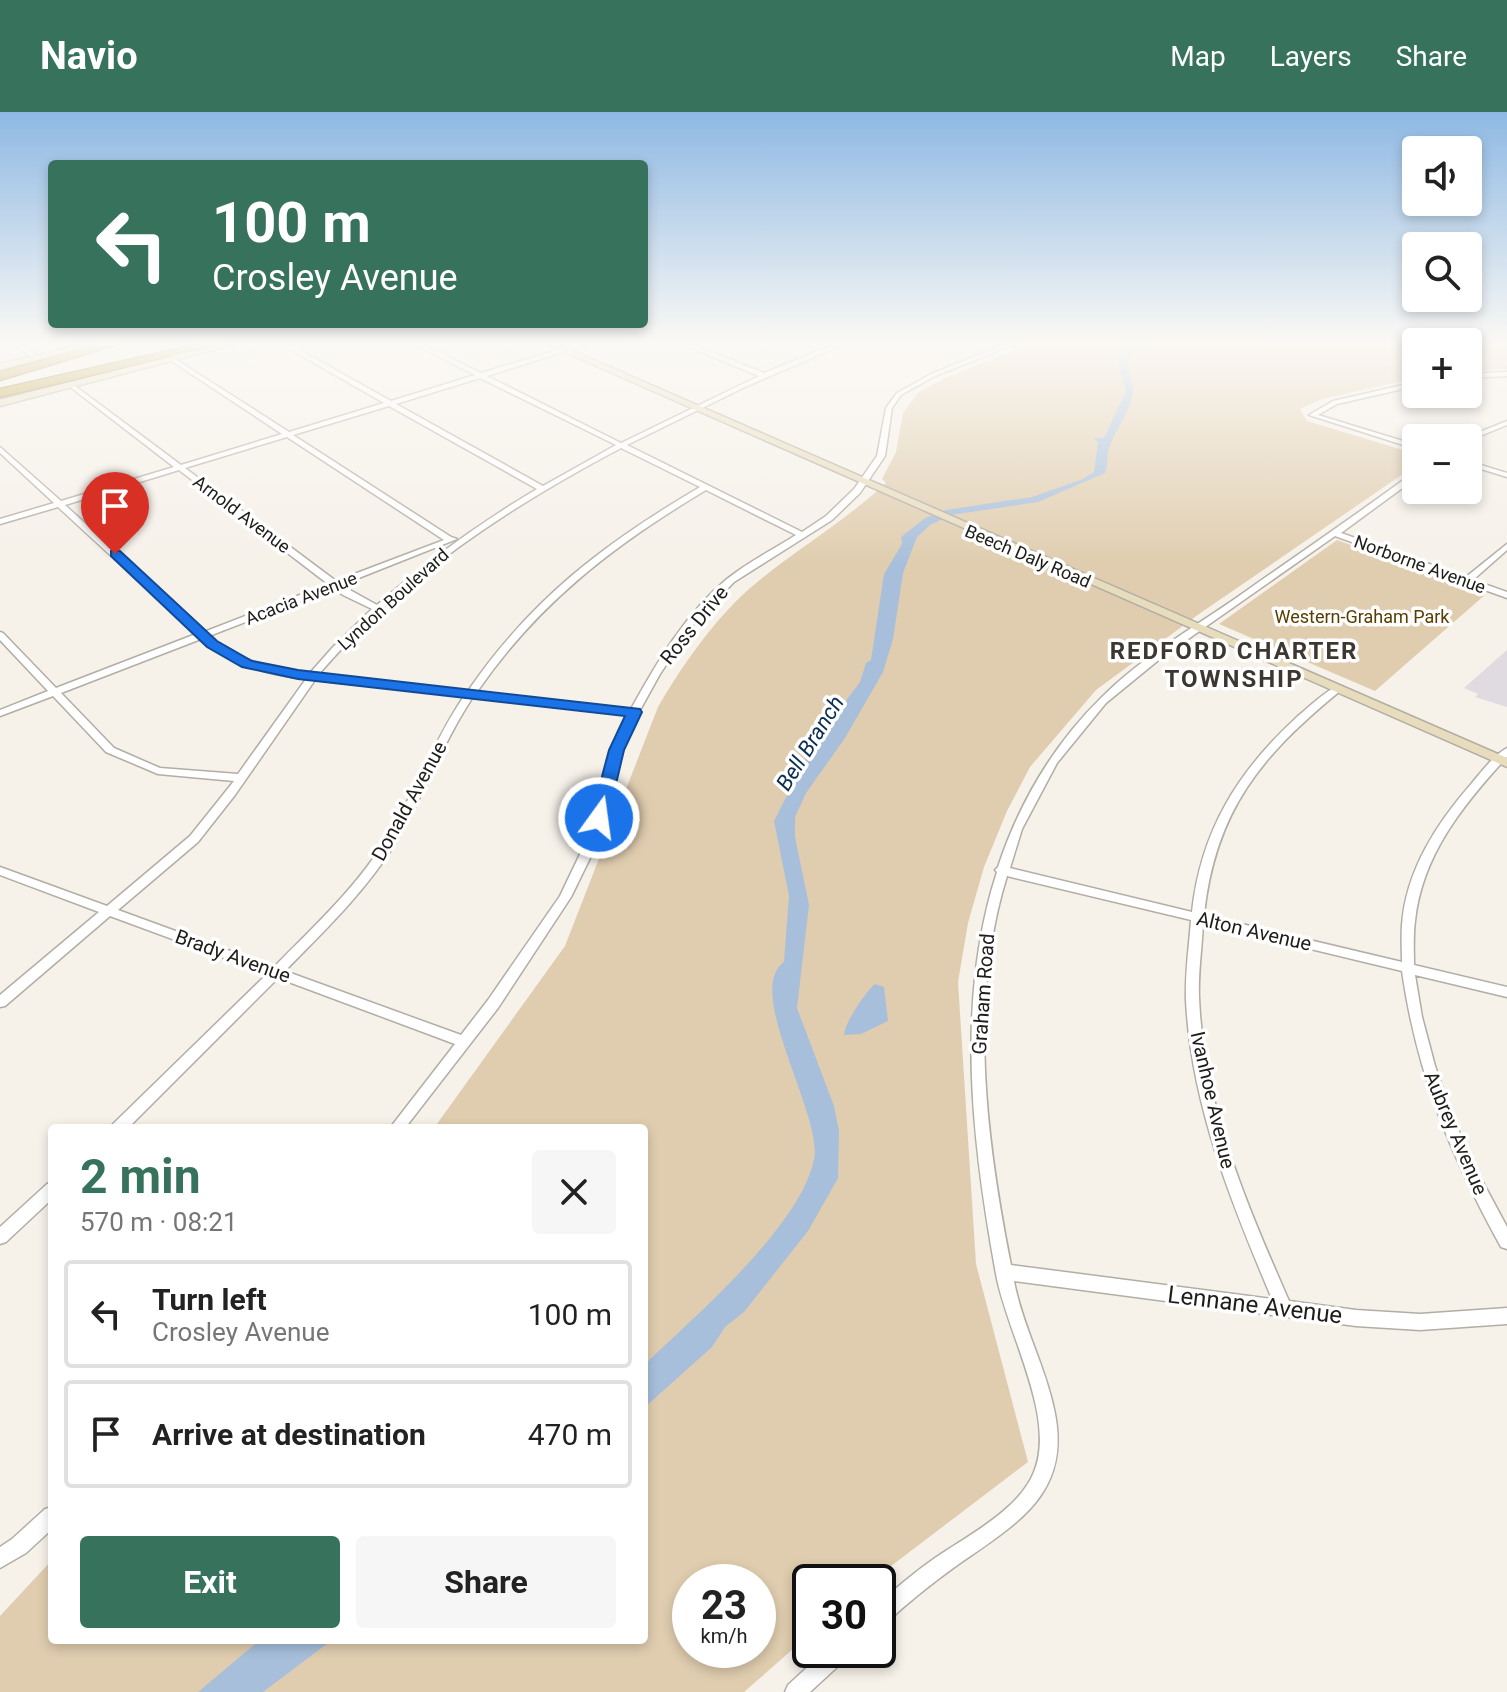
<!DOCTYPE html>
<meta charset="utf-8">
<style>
:root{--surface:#fff;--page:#f6f6f6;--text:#222;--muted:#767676;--line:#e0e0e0;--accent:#36725c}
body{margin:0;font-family:Roboto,sans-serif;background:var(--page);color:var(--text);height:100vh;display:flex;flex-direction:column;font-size:30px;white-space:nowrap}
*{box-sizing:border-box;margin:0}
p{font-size:26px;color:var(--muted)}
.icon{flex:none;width:44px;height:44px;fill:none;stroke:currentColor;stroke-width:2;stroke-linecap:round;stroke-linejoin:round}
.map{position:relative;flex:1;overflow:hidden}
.drawer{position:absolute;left:48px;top:1012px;width:600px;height:520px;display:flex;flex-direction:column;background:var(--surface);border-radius:8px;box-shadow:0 4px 12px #0003}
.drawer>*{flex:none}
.top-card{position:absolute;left:48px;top:48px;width:600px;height:168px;border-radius:8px;box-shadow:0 4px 12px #0003;background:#36725c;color:#fff;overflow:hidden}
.tools{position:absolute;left:1402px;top:24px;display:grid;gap:16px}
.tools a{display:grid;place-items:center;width:80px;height:80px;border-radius:8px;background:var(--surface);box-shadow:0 4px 12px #0003;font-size:40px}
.speed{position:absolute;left:672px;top:1452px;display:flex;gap:16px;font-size:40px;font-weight:700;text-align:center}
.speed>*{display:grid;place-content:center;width:104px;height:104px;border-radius:50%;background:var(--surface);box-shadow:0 4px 12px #0003;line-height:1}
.speed small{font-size:20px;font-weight:400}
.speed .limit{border:4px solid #111;border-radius:12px;background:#fff;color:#111}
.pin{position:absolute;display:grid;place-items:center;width:68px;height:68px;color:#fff;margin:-82px -34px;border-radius:50% 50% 50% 0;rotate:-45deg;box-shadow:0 0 8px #0007}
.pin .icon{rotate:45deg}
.me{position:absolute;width:88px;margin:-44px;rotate:14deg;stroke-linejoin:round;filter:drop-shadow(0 0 6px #0008)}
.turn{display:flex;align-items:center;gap:28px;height:168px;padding:0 32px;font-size:36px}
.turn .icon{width:104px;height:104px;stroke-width:2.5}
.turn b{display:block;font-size:56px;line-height:68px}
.round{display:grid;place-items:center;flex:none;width:84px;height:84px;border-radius:8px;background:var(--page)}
.overview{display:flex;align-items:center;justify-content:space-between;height:136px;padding:0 32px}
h1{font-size:48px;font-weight:700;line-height:60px;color:var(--accent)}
.cta{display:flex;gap:16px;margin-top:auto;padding:16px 32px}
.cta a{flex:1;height:92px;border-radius:8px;background:var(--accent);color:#fff;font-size:32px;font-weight:700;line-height:92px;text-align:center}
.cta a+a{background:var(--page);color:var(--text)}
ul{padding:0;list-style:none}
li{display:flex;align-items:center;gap:24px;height:108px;margin:0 16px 12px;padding:0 16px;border:4px solid var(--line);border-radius:8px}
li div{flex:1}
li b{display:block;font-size:30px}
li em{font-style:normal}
header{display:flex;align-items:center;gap:48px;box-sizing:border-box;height:112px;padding:0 40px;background:var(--accent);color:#fff}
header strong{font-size:38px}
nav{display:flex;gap:44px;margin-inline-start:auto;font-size:28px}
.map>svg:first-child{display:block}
.green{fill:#e0cdaf;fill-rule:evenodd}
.water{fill:#a7bfdb}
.building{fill:#e0dae1}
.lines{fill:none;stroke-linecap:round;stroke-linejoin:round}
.street-casing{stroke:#b2ada5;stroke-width:3}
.secondary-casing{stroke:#b2ada5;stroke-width:3}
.highway-casing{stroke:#7d651b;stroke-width:3}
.street{fill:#fff;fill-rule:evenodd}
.secondary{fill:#e7dcbb;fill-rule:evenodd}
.highway{fill:#b08c1b;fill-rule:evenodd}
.route{fill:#1a73e8;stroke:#114b97;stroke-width:2}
.labels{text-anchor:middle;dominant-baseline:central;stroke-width:7;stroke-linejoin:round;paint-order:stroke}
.far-street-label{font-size:18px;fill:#1f1d1a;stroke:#fff}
.far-park-label{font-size:18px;fill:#583d02;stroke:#fff}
.street-label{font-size:20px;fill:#1f1d1a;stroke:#fff}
.water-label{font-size:22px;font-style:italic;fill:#0b2e53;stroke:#fff}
.far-district-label{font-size:24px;font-weight:bold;letter-spacing:2px;fill:#3c3831;stroke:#fff}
.near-street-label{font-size:24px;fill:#1f1d1a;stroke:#fff}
</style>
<header>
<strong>Navio</strong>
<nav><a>Map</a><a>Layers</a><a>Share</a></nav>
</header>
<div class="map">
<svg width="1507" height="1580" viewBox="0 0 1507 1580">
<rect width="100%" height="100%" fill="#f6f1e9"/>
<g class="green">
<path d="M1030,232H1416V266L1322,287L1300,297L1307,309L1416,342V353L1199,502L1096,578L1030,655L1007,699L984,755L968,811L958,870L976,1152L1028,1350L870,1470H810V1522L744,1580H0V1504L52,1448V1528H644V1016H434L565,834L658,595C681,555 714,508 749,477C793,439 843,411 886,371L882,367L896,340L903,301L918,281L943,267ZM690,1470H758V1538H690Z"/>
<polygon points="1468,232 1507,232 1507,257 1468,259"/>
<polygon points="1337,428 1486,482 1375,579 1219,512"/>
</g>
<g class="water">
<path d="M1126,232H1143L1133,236L1126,250C1143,291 1123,299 1109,336C1106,344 1109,352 1105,361L1038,390L951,403L930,413L917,425L903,461L893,527L883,560L845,626L806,681L795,705V725L809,793L797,896L834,994L839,1019L838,1066L808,1119L744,1200L725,1215L712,1235L644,1296V1253C693,1206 801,1114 814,1047C823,1003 743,878 784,850L789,784L774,709L812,634L860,570L866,551L871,548L884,462L902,432L901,425L925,406L946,398L1032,385L1083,367L1094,360L1098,330L1093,326H1104L1126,279L1118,253Z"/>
<path d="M875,872L884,875L888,909L861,922L844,923C844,912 866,879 875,872Z"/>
<polygon points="260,1528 332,1528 263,1580 198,1580"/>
</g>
<polygon class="building" points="1507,538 1507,595 1475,585 1478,582 1464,576"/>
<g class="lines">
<defs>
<g id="street">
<polygon points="14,232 21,232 39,246 34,247"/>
<path d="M281,232H289L391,289L475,263L414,232H422L481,261L578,232H588L487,264L621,331L759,264L682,232H691L764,261L835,232H844L745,275L627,333L802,420L826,404L854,377L877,344L886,296L897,281L931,262L1006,232H1015L935,264L901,283L892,296L885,344L860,381L832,408L734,470L693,513L660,562L629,618L594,738L571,785L498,896L405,1016H390L455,932L278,866L128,1016H111L113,1012L267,862L110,804L5,894L0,895V883L99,800L0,763V755L107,794L190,724L234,669L158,662L106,640L53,584L0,604V598L48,579L0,528V520L3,521L56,576L196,522L58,395L0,412V407L54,391L0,341V335L61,389L174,355L69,274L68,273L71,271L181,353L282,322L170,248L172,245L289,320L384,291ZM480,266L616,333L543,374L396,292ZM389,294L537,377C480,411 427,449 377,493L341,473L457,427L451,425L293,323ZM287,325L444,428L336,469L185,356ZM621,336L700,375C605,431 531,487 468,579L319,562C402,465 509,395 621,336ZM179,358L328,472L204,520L65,393ZM706,378L796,423C774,437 748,450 727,467C686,501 657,550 631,597L477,580C538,491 614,433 706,378ZM334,476L343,483L372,497L333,535L310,561C274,557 236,549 209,524ZM201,527C229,553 269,563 306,567L238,662L160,656L114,636L61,581ZM315,568L464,584C433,630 414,683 384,730C355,777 312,816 274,855L118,798L198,730L235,683ZM473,585L628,602L619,618L582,738L560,784L488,888L461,923L285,859C322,821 362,783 391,738C422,689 441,633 473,585Z"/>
<polygon points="1507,260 1507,264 1468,266 1468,262"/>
<polygon points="1416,270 1416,274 1337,292 1318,303 1416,333 1416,337 1309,303 1333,289"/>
<polygon points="1507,309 1507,313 1470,328 1468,329 1468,326 1465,326"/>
<polygon points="1468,349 1507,361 1507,365 1468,353"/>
<path d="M1413,361H1416V366L1341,421L1466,465L1507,432V438L1473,468L1507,480V486L1335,424L1161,546L1106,591L1057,651L1022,717L1010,756L1192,800C1201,718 1238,659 1298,604C1310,594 1323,581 1337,574L1340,575V579C1262,643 1215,698 1204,803L1402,850C1402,838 1401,825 1402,813C1406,758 1437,711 1472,671C1482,659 1494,643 1507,636V645C1463,693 1422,743 1415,809C1413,824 1414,839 1414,853L1507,875V885L1415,863L1422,905L1435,954L1452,1003L1471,1048L1507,1115V1137L1501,1135C1451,1044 1417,963 1402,859L1203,811C1202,836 1198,860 1199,885C1203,992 1247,1093 1289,1189L1356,1198L1420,1202L1507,1196V1212L1420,1218L1356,1214L1014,1169C1022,1213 1045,1253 1054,1297C1073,1382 1016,1412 956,1454C931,1472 907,1491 885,1512L878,1515V1492C896,1476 915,1460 935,1446C967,1424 1019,1398 1034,1360C1057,1305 1006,1219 996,1162C972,1031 955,889 997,760L995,758L998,755C1019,691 1054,632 1102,585C1142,545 1193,516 1239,484C1297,443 1356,403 1413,361ZM1007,764L1191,808C1189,835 1185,861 1186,888C1191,993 1232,1092 1272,1187L1011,1153C986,1027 968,889 1007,764Z"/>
<polygon points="52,1070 52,1087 6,1130 0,1132 0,1115 47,1072"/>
<polygon points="52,1395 52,1417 26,1441 0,1456 0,1435 12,1427 45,1397"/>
<polygon points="826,1538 851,1538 848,1545 810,1580 785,1580 788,1573"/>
</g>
<g id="secondary">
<polygon points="82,232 97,232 0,258 0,252"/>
<polygon points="221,232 236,232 0,294 0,288"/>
<polygon points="546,232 557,232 1507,646 1507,655"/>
</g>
<g id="highway">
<polygon points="100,232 118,232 0,268 0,260"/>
<polygon points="200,232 221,232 0,285 0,277"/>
</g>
</defs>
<use href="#street" class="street-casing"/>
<use href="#secondary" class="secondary-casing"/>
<use href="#highway" class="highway-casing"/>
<use href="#street" class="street"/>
<use href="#secondary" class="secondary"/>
<use href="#highway" class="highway"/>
</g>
<linearGradient id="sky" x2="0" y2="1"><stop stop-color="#8eb8e3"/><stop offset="0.51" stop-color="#fbf9f5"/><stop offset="1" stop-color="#fbf9f5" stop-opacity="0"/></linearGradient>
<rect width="1507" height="453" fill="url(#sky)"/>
<polygon class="route" points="111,439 120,439 217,529 252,549 298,558 640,597 642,600 624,638 608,706 599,712 591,706 609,638 625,604 298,567 242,555 207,535 111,444"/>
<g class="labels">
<g class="far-street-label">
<text transform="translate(242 402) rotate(37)">Arnold Avenue</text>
<text transform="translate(1028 444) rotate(23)">Beech Daly Road</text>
<text transform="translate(1420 452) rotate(20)">Norborne Avenue</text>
<text transform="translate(301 486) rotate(-21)">Acacia Avenue</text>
<text transform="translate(393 487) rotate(-42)">Lyndon Boulevard</text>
</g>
<g class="far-park-label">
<text x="1362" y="504">Western-Graham Park</text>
</g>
<g class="street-label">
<text transform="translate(694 513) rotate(-51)">Ross Drive</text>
<text transform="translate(409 689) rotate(-61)">Donald Avenue</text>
<text transform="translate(1254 819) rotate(13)">Alton Avenue</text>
<text transform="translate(233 844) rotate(20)">Brady Avenue</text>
<text transform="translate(983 882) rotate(-86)">Graham Road</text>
<text transform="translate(1213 988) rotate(77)">Ivanhoe Avenue</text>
<text transform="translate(1456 1021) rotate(67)">Aubrey Avenue</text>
</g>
<g class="water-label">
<text transform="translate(810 631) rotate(-58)">Bell Branch</text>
</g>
<g class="far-district-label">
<text x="1234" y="539">REDFORD CHARTER<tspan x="1234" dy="28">TOWNSHIP</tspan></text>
</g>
<g class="near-street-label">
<text transform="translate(1255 1193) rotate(7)">Lennane Avenue</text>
</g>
</g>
</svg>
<div class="tools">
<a><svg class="icon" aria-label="sound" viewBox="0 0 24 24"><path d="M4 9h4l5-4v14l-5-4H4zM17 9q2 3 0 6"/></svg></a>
<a><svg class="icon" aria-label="search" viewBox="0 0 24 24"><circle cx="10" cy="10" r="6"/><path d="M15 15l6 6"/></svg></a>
<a>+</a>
<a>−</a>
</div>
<div class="speed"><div>23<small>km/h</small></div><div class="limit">30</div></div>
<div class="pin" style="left:115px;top:442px;background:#d93025"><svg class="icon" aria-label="arrive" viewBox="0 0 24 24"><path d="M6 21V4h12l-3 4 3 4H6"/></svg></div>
<svg class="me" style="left:599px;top:706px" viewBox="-20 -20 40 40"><circle r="17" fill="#1a73e8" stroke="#fff" stroke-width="3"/><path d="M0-11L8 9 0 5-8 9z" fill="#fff"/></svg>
<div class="top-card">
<div class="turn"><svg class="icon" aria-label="left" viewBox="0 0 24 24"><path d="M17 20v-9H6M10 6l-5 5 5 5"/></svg><div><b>100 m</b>Crosley Avenue</div></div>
</div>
<section class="drawer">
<div class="overview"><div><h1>2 min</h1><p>570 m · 08:21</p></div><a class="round"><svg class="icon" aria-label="close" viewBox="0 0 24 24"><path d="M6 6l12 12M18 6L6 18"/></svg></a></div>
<ul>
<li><svg class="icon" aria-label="left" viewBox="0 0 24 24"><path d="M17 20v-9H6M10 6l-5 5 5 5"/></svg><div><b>Turn left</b><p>Crosley Avenue</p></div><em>100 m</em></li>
<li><svg class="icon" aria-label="arrive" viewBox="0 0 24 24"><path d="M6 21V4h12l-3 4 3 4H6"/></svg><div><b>Arrive at destination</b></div><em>470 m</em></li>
</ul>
<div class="cta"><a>Exit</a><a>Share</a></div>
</section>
</div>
